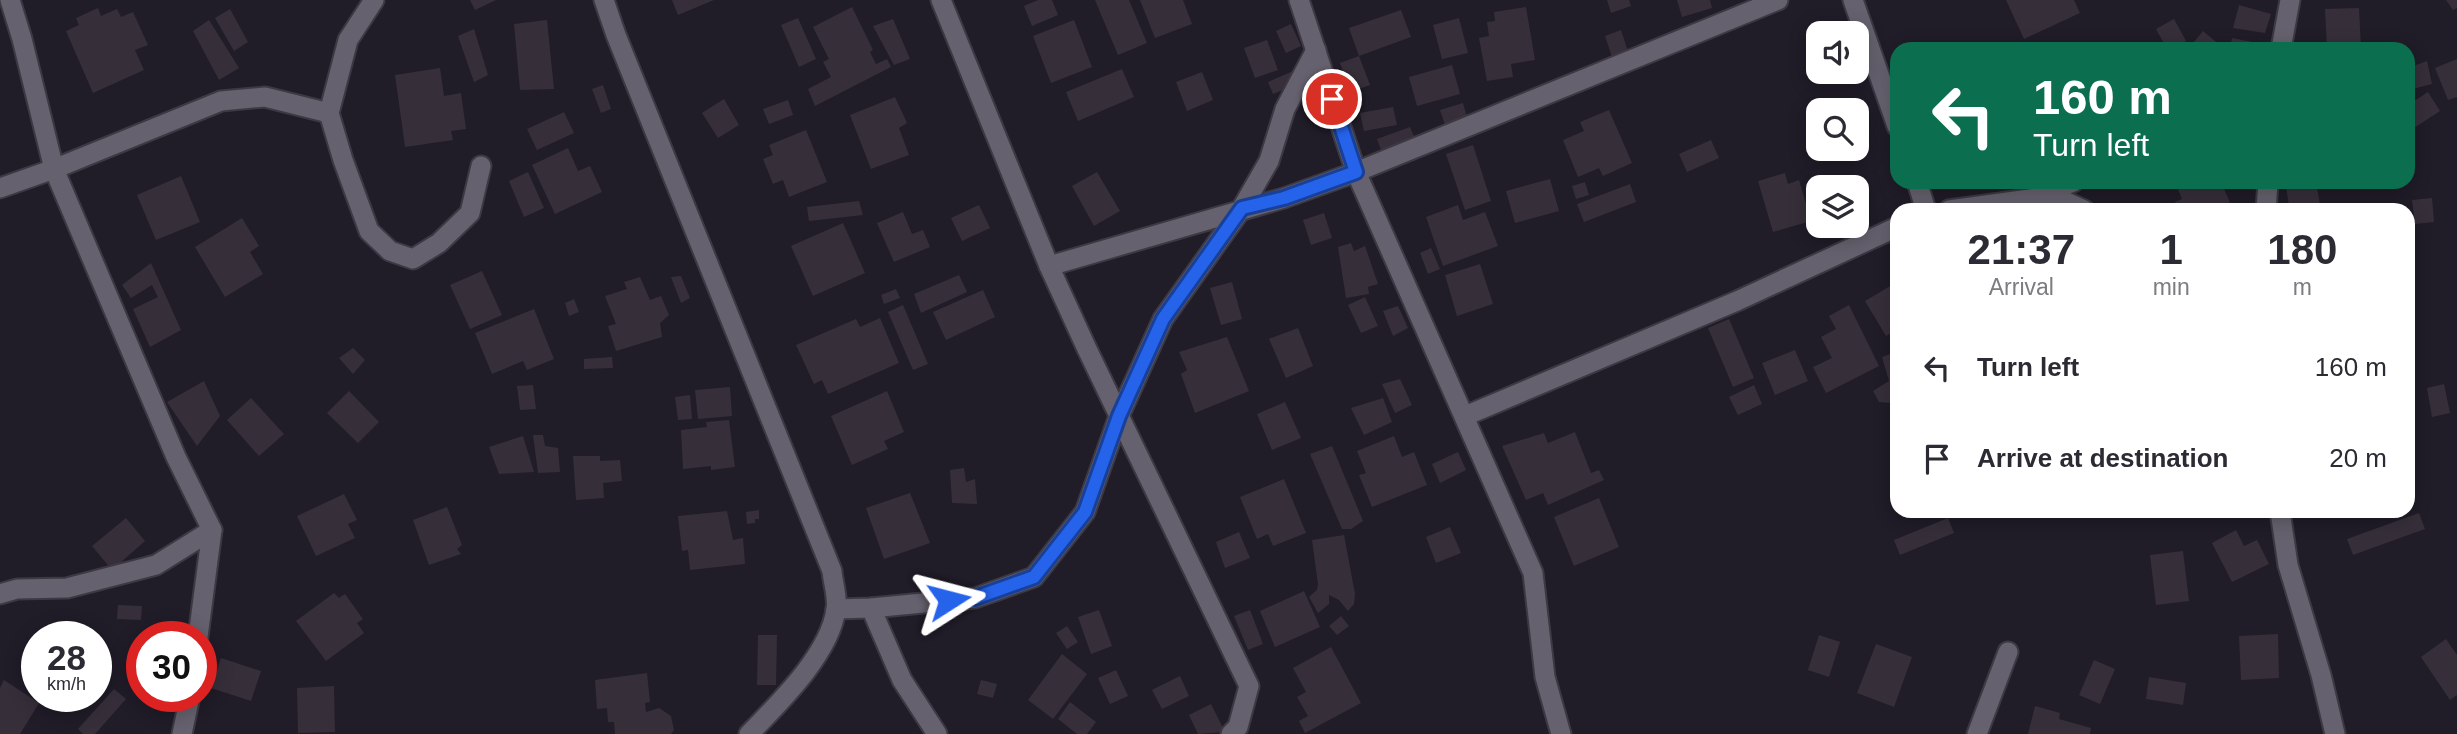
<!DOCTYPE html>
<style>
:root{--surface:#fff;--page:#f7f7f7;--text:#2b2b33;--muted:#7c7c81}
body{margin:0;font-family:Arial,sans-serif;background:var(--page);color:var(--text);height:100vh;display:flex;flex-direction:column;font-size:26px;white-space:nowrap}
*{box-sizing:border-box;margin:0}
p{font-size:23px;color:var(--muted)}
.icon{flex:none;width:38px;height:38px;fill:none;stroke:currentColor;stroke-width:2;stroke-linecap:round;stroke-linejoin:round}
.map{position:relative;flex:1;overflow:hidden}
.panel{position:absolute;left:1890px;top:203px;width:525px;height:315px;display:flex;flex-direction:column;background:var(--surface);border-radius:21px;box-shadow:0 4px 18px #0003}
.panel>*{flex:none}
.guide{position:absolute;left:1890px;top:42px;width:525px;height:147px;border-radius:21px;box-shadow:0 4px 18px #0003;background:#0b6e4f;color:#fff;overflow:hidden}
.fabs{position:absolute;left:1806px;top:21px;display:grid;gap:14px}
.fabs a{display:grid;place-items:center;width:63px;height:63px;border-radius:14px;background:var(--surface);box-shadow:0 4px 18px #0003;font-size:35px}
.speed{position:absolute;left:21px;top:621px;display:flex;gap:14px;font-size:35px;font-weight:700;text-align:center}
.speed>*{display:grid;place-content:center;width:91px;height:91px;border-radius:50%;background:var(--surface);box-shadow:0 4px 18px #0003;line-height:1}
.speed small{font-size:18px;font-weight:400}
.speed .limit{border:10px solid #d22;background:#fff;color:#111}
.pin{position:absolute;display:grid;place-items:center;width:60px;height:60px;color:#fff;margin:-30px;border:4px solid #fff;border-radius:50%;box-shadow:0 2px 7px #0007}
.me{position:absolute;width:77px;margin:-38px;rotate:81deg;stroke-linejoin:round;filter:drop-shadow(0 0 5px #0008)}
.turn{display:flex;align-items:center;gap:24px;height:147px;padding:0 28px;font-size:32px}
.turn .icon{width:91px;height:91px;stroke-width:2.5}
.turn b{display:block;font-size:49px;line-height:60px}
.eta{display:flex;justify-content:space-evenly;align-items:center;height:119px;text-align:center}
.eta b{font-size:42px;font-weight:700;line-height:49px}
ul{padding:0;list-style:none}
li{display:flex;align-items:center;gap:21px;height:91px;padding:0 28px}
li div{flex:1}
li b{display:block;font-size:26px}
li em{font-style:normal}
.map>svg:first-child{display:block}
.building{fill:#362f3a}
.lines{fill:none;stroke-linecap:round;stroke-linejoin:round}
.minor-casing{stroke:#3c3942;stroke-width:23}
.minor{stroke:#65616e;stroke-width:19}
.route-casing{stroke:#184099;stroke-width:18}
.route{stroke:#2563eb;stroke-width:12}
</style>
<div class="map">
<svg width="2457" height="734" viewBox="0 0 2457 734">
<rect width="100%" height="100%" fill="#201c28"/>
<g class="building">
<polygon points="470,0 496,0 475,10"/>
<polygon points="672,0 714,0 678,15"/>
<polygon points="1038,0 1052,0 1058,15 1032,26 1024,6"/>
<polygon points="1095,0 1129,0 1147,43 1118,55"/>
<polygon points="1140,0 1183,0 1192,24 1155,38"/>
<polygon points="1607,0 1629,0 1631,6 1611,13"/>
<polygon points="1677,0 1710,0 1712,8 1682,17"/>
<polygon points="2006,0 2074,0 2080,13 2024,39"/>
<polygon points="2446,0 2457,0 2457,8 2453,10"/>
<polygon points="2239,5 2271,14 2265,33 2233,28"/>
<polygon points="852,7 873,50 870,52 876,64 887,59 891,67 815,106 808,89 831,77 823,62 829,59 813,27"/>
<polygon points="1526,7 1535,60 1511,64 1513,77 1487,81 1479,38 1489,36 1487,22 1495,21 1494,12"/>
<polygon points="98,8 101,16 117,9 121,17 133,12 148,45 135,50 144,70 93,93 66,31 79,25 76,18"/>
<polygon points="2359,8 2361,49 2327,49 2325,9"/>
<polygon points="230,9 248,42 234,51 215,18"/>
<polygon points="1401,10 1411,37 1359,56 1349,28"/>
<polygon points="798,18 816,59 799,67 781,25"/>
<polygon points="1459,18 1468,53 1442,59 1433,25"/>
<polygon points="893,19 910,59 894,65 873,26"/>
<polygon points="2174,19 2186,41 2172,49 2167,49 2156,29"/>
<polygon points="209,20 239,68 219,80 193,31"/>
<polygon points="547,20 554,89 520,90 514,24"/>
<polygon points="1074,20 1092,67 1051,83 1033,36"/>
<polygon points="1291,24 1301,46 1286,53 1276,31"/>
<polygon points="474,29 488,75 474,82 458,36"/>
<polygon points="1621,30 1628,52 1612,57 1605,36"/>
<polygon points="2203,31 2222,47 2220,49 2201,49 2194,42"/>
<polygon points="2232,38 2252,42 2250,49 2230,49"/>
<polygon points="1267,40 1278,70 1255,78 1244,48"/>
<polygon points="1359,56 1370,85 1351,92 1340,63"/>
<polygon points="2457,59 2457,97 2448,100 2435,68"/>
<polygon points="2427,61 2432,84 2409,90 2408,68"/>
<polygon points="1452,65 1460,94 1417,106 1409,77"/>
<polygon points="440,68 444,96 461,93 466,129 451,131 453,140 405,147 395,75"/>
<polygon points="1122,69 1134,97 1078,121 1066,92"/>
<polygon points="1293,71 1298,84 1273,94 1268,82"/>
<polygon points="1202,72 1213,100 1187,111 1176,82"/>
<polygon points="603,85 611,109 601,113 592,89"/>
<polygon points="2428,92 2440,111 2414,128 2408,118 2408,105"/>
<polygon points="895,97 907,123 899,128 909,155 871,169 850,115"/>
<polygon points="724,99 739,125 718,138 702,113"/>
<polygon points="788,100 793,115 769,124 763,109"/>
<polygon points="1463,103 1468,121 1446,128 1440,110"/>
<polygon points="1393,107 1397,125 1364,131 1360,113"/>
<polygon points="1609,110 1632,163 1603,176 1599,168 1578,177 1563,140 1584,131 1580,122"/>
<polygon points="564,112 574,133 537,150 527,129"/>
<polygon points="1410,127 1416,141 1382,153 1377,139"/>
<polygon points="806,130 827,182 789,197 783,180 773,184 763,159 773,155 769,145"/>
<polygon points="1711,140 1719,158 1687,172 1679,154"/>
<polygon points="1473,145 1491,201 1465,210 1446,154"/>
<polygon points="568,148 578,171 590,166 602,192 555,214 532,165"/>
<polygon points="528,172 544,208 524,217 509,181"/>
<polygon points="1097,172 1120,211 1094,226 1072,186"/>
<polygon points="1785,173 1788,184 1799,180 1811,221 1773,232 1758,181"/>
<polygon points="181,176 200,222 156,240 137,195"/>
<polygon points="1550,179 1559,211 1515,223 1506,191"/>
<polygon points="1585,182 1589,195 1576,199 1572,186"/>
<polygon points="2175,182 2228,182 2230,187 2224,189 2231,205 2219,210 2179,210 2175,202 2182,199"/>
<polygon points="2316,182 2321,210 2299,210 2299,207 2289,206 2286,186"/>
<polygon points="1630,184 1636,202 1584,222 1577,204"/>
<polygon points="2432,198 2434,222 2415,224 2412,200"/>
<polygon points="859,201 863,215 809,221 807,207"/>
<polygon points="979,205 990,228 962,241 951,218"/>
<polygon points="1458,205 1463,220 1485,212 1498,246 1443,266 1426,217"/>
<polygon points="903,212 912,234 923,230 930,247 894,262 877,223"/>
<polygon points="1324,213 1332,238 1311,245 1303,220"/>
<polygon points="242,218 259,246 250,252 263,274 225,297 195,247"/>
<polygon points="843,223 865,273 813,296 791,246"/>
<polygon points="1351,243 1354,251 1365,246 1378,284 1368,287 1369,294 1346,298 1338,247"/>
<polygon points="1431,248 1440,269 1428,274 1420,253"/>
<polygon points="151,263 181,330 150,347 133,309 158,297 152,285 131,298 122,285"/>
<polygon points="1480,264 1493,304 1457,316 1445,275"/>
<polygon points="482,271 502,315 470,329 450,285"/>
<polygon points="959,275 967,292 921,313 914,294"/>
<polygon points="681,276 690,298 681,303 671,277"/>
<polygon points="640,277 650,300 661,296 669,315 660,323 662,337 616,351 608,326 616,324 605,296 627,289 624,282"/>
<polygon points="1232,282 1242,319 1221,325 1210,288"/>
<polygon points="1897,282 1897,330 1886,336 1865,301"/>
<polygon points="896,289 900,298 884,304 881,295"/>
<polygon points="983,290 995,317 946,340 933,312"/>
<polygon points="1365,297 1378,326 1361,333 1348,305"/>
<polygon points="574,299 579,312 569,316 565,303"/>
<polygon points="903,305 928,364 913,370 888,312"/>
<polygon points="1849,305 1879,366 1826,393 1813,367 1832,358 1821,337 1836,329 1829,316"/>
<polygon points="1398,306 1408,328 1393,336 1383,311"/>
<polygon points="534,309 554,359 527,370 523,361 492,374 475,333"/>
<polygon points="880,318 899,363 828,394 822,380 814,384 796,345 856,319 860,327"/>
<polygon points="1729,319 1754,378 1733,387 1708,328"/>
<polygon points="1298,328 1313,366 1286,378 1269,339"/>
<polygon points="1227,337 1249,391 1195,413 1181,374 1187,370 1179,352"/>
<polygon points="353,348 365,360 353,374 339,358"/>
<polygon points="1795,350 1808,381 1775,395 1762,363"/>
<polygon points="1890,354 1897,370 1897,419 1890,403 1879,402 1873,391 1889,381 1882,357"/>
<polygon points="612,357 613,368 584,369 584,359"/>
<polygon points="1400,379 1412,405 1395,413 1382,384"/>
<polygon points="204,381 220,416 197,446 167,402"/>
<polygon points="2444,384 2450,413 2432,417 2427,388"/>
<polygon points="533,385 536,409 520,410 517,386"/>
<polygon points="1754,385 1762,404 1738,415 1729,397"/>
<polygon points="730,387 732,416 698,419 695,390"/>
<polygon points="349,391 379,422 358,443 327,413"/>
<polygon points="887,391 904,432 884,441 888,449 852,465 831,416"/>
<polygon points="690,395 692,419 678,420 675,397"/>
<polygon points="251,398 284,434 259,456 227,420"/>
<polygon points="1383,398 1392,422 1364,435 1351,408"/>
<polygon points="1285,402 1301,438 1272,450 1257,414"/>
<polygon points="729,420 735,467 711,470 711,466 683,469 681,430 707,427 706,422"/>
<polygon points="1575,432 1591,473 1599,470 1604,480 1548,505 1543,493 1526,500 1502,446 1544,433 1548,443"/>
<polygon points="533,435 543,435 545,446 558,448 560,472 538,473"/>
<polygon points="523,436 534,472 499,474 489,447"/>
<polygon points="1394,436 1402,457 1414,452 1427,485 1372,507 1359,475 1366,473 1357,451"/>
<polygon points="1332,446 1363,521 1351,529 1342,529 1310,454"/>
<polygon points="1458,452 1466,470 1440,483 1432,464"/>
<polygon points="573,456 600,456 600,461 620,460 622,481 603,483 604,498 576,500"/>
<polygon points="964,468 966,482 975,479 977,504 952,503 950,470"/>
<polygon points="2408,468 2413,491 2408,491"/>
<polygon points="1284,479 1306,533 1273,546 1268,534 1257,539 1240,497"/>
<polygon points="910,493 930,543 884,559 866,508"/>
<polygon points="344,494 357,520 348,524 355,538 316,556 297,516"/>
<polygon points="1599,498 1619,547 1574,566 1554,517"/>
<polygon points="447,507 462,545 457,549 461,554 429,565 413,520"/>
<polygon points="759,510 759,519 755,519 755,523 747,524 746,512"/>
<polygon points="727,511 733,540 743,538 745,564 690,570 688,550 682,551 678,516"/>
<polygon points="2419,513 2425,529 2353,555 2347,539"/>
<polygon points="126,518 145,541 112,570 92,546"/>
<polygon points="1948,518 1954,533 1900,555 1894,540"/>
<polygon points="1450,527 1461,553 1436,563 1426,537"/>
<polygon points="2236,530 2244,546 2257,540 2269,564 2232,582 2212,543"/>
<polygon points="1239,532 1250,558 1225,568 1216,542"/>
<polygon points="1344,535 1355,594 1354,604 1348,611 1339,600 1329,595 1329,604 1318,613 1309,597 1317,590 1318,584 1312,540"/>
<polygon points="2183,551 2189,601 2156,605 2150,555"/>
<polygon points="1304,591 1320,627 1275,647 1260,611"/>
<polygon points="334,593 339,598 345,594 363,619 357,623 364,633 326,661 296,621"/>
<polygon points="118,605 142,606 141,620 117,619"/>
<polygon points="1099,610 1112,646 1091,654 1078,617"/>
<polygon points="1250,610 1263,644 1248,650 1234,616"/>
<polygon points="1341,616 1349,626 1337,635 1329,626"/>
<polygon points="1067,626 1078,642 1067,649 1056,633"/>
<polygon points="2278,634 2279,678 2241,680 2239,636"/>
<polygon points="758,635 777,635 776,685 757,685"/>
<polygon points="1819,635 1840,642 1829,677 1808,670"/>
<polygon points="2446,639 2457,655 2457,695 2450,700 2421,657"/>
<polygon points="1876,644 1912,657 1894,707 1857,693"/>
<polygon points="1331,647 1361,703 1305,733 1299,721 1308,716 1297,697 1306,692 1293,668"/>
<polygon points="1062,654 1087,674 1053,719 1028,700"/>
<polygon points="221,658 261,671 251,701 211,688"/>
<polygon points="2094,660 2115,669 2100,704 2079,695"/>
<polygon points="1116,670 1128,696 1110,704 1098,678"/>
<polygon points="647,673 650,702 645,703 646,712 659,708 671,716 674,730 671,734 615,734 614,722 608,722 607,708 597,709 595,680"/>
<polygon points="1180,676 1189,696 1162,709 1152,690"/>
<polygon points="2149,677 2186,683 2183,705 2146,699"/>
<polygon points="4,680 39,703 20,734 0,734 0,688"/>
<polygon points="981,680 997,684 993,698 977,694"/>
<polygon points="334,686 335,732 298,733 297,688"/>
<polygon points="114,689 126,699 95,734 83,734 78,729"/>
<polygon points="1070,702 1096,722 1087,734 1077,734 1058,719"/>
<polygon points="1211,704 1225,732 1198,734 1189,715"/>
<polygon points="2035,706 2060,713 2059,719 2091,728 2090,734 2028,734"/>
</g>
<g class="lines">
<defs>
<g id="minor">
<polyline points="10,0 22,39 54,169 176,457 212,530 198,637"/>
<path d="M604,0L616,35L832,571C833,583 838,598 836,609C830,654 779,703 749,734"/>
<polyline points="941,0 1049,266 1087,349 1249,686 1238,727 1231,734"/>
<polyline points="1299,0 1356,172 1533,573 1545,677 1561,734"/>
<polyline points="1853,0 1897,126"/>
<polyline points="2281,49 2290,0"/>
<polyline points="329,113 343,160 369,231 390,251 413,259 439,243 470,213 481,166"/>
<polyline points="1917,182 1926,210"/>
<polyline points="0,188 54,169 221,101 265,97 329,113 348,40 374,0"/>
<polyline points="2040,196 2073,182"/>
<polyline points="1949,210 2036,198 2062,200 2084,210"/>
<polyline points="2266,210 2268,182"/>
<polyline points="1049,266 1284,198 1356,172 1778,0"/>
<polyline points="1465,416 1737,301 1897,227"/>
<polyline points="2280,511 2288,565 2321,675 2335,734"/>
<polyline points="0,594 17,589 67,588 156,565 212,530"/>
<polyline points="871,608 902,680 937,734"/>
<polyline points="836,609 871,608 975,598 1034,577 1085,512 1119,416 1163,319 1242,208 1269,161 1285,109 1316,50"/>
<polyline points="182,734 190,696"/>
<polyline points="1977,734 2008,652"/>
</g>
</defs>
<use href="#minor" class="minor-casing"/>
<use href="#minor" class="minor"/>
</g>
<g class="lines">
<defs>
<polyline id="route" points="949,600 975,598 1034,577 1085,512 1119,416 1163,319 1242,208 1284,198 1356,172 1332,99"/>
</defs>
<use href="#route" class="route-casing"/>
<use href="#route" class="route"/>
</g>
</svg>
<div class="fabs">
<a><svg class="icon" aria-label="sound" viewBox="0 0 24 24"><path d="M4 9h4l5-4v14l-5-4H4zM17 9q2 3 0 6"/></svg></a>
<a><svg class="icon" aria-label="search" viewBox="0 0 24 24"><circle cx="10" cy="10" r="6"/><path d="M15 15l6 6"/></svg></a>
<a><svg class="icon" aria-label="layers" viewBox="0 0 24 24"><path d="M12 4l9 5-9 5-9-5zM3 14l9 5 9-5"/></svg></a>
</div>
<div class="speed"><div>28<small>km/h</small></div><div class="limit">30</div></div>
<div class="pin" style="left:1332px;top:99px;background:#d93025"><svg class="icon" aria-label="arrive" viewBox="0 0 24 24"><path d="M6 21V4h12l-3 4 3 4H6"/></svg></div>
<svg class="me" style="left:949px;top:600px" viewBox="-20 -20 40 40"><path d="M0-17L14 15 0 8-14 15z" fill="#2563eb" stroke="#fff" stroke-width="4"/></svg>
<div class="guide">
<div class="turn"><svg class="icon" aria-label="left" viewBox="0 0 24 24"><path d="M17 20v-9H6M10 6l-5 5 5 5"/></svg><div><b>160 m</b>Turn left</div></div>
</div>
<section class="panel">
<div class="eta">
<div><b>21:37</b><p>Arrival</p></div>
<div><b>1</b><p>min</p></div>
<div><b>180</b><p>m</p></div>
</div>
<ul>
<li><svg class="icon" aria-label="left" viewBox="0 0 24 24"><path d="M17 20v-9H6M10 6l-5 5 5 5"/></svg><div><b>Turn left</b></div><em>160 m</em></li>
<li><svg class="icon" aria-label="arrive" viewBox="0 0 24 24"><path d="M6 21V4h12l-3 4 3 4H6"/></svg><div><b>Arrive at destination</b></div><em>20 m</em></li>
</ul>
</section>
</div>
